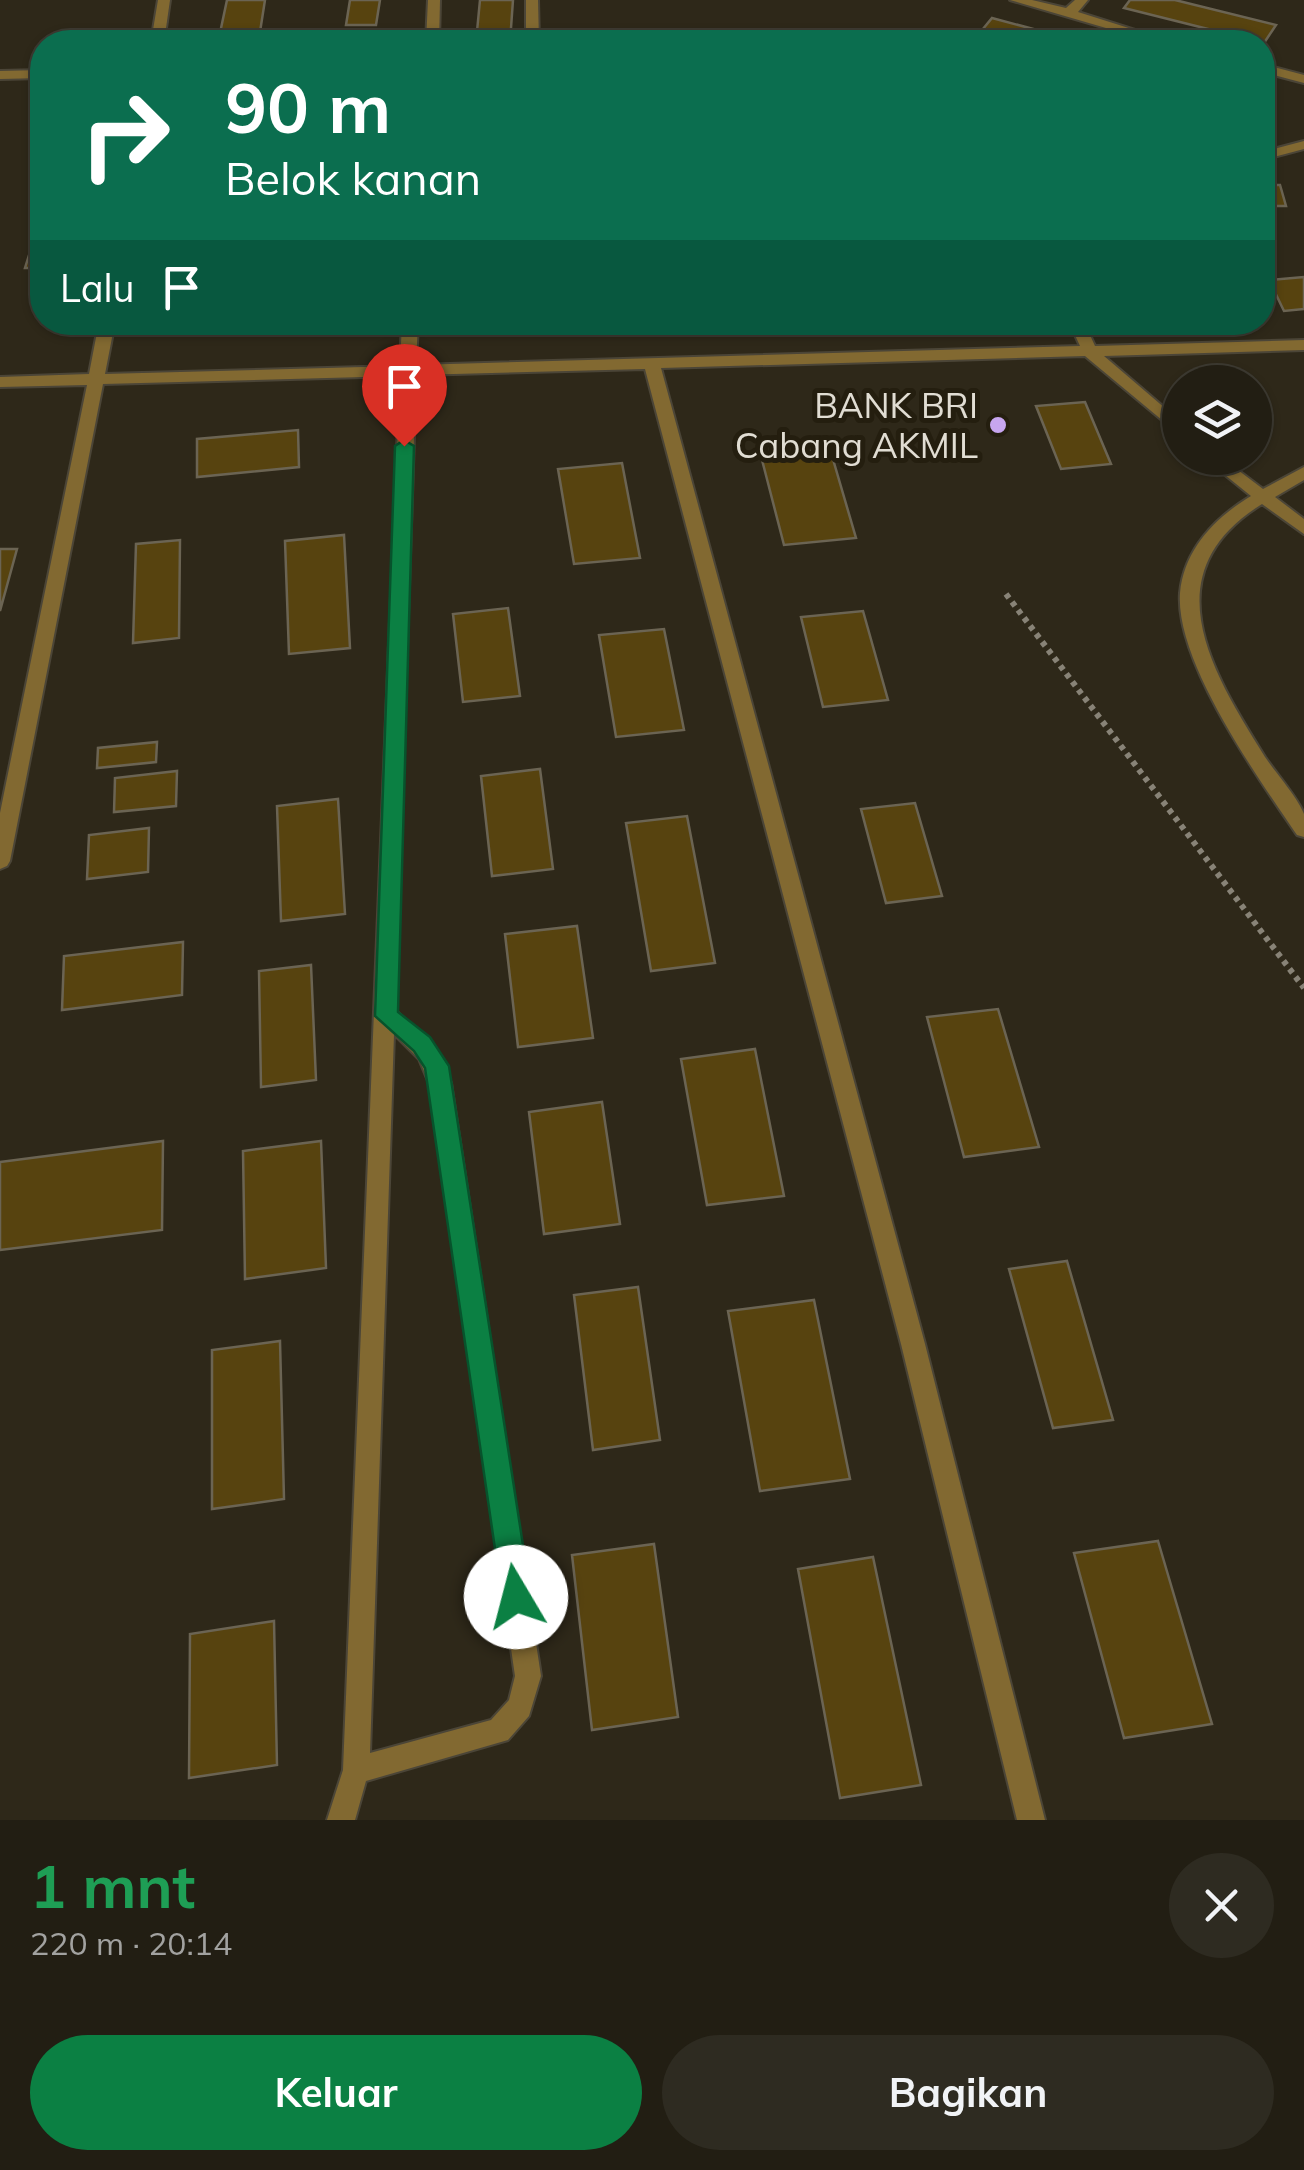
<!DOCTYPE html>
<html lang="id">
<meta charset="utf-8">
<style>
:root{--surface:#221e13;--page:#2e2b21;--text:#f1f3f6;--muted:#a2a2a0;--line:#3f3c33;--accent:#0b8043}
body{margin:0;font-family:Mulish,sans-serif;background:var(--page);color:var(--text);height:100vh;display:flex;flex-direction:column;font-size:38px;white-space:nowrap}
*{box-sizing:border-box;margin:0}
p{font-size:32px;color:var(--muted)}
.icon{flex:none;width:55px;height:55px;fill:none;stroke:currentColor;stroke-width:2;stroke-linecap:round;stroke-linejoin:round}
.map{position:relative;height:1820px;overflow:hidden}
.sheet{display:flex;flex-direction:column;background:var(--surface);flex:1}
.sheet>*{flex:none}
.hud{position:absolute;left:30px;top:30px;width:1245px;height:305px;border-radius:40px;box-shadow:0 2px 8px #0004,0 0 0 2px var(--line);background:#0b6e4f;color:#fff;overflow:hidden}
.tools{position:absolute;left:1162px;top:365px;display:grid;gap:20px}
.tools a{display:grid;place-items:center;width:110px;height:110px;border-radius:50%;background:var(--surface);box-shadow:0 2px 8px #0004,0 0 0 2px var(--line);font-size:50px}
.pin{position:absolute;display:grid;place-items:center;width:85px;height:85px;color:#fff;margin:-102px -42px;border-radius:50% 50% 50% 0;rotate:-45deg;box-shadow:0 0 10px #0007}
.pin .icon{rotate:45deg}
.me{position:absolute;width:110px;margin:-55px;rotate:352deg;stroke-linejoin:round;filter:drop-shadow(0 0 8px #0008)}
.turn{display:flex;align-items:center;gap:35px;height:210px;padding:0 30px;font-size:45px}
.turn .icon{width:130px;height:130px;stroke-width:2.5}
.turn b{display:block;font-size:70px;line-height:85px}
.then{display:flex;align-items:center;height:95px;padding:0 30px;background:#0003;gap:20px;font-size:38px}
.round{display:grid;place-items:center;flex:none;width:105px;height:105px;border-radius:52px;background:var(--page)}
.headline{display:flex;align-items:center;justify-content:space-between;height:170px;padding:0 30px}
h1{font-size:60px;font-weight:700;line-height:75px;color:#1e9e55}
.cta{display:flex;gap:20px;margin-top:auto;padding:20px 30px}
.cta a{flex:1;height:115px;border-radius:60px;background:var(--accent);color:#fff;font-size:40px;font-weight:700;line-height:115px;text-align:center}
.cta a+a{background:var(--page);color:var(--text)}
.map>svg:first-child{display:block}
.building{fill:#57430f;stroke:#6b6453;stroke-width:2.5}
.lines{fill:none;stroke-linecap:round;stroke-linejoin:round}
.minor-casing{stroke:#4b4537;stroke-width:4}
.path{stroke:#888377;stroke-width:6;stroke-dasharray:5 5;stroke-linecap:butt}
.minor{fill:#826931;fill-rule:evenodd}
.route{fill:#0b8043;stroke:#07532c;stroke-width:2.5}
.poi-dot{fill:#c7a6ef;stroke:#241e0f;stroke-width:4}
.labels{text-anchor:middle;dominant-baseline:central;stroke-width:10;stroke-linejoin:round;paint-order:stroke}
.poi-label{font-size:35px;fill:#e1ddd3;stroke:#241e0f;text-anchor:end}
</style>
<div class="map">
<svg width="1304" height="1820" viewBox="0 0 1304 1820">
<rect width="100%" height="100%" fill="#2e2819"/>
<g class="building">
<polygon points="227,0 265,0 260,32 220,33"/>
<polygon points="350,0 380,0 376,25 346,25"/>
<polygon points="480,0 513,0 510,42 476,42"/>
<polygon points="1130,0 1175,0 1276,25 1264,43 1124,8"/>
<polygon points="992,18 1082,42 1004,42 978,35"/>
<polygon points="1262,185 1280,185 1286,206 1262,206"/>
<polygon points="42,222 42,268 25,268 39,223"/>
<polygon points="1304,277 1304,309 1284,311 1269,280"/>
<polygon points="215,322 315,322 313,331 213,332"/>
<polygon points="499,322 637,322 637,323 499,325"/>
<polygon points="1085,402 1111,464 1061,469 1036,406"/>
<polygon points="298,430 299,467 197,477 197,439"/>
<polygon points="830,449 856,538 784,545 761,456"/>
<polygon points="622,463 640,558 574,564 558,469"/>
<polygon points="344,535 350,648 289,654 285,541"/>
<polygon points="180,540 179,638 133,643 136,544"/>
<polygon points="0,549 17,549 0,611"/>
<polygon points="508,608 520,696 463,702 453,614"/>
<polygon points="863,611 888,700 823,707 801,617"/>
<polygon points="664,629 684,730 616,737 599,635"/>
<polygon points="157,742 156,762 97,768 98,748"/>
<polygon points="540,769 553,869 492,876 481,776"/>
<polygon points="177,771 176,806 114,812 115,778"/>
<polygon points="338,799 345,914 281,921 277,806"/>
<polygon points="915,803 942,896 886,903 861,809"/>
<polygon points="687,816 715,963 651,971 626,823"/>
<polygon points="149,828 148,872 87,879 89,835"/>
<polygon points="577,926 593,1038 518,1047 505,934"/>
<polygon points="183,942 182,995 62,1010 64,956"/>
<polygon points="311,965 316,1080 261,1087 259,971"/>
<polygon points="998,1009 1039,1147 964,1157 927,1017"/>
<polygon points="755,1049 784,1196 707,1205 681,1059"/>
<polygon points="602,1102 620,1224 544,1234 529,1112"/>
<polygon points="163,1141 162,1230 0,1250 0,1162"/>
<polygon points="321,1141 326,1268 245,1279 243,1151"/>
<polygon points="1067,1261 1113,1420 1053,1428 1009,1269"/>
<polygon points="638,1287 660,1440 593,1450 574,1295"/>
<polygon points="814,1300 850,1479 760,1491 728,1311"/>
<polygon points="280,1341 284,1499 212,1509 212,1350"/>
<polygon points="1158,1541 1212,1724 1124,1738 1074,1553"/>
<polygon points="654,1544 678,1717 592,1730 572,1555"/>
<polygon points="873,1557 921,1785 840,1798 798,1569"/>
<polygon points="274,1621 277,1765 189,1778 190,1634"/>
</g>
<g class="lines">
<defs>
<g id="minor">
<polygon points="158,0 170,0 164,42 151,42"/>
<polygon points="428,0 440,0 439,42 426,42"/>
<polygon points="526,0 538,0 539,42 526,42"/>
<polygon points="1010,0 1032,0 1066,8 1075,0 1088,0 1078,12 1173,42 1154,42"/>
<polygon points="1262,64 1304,75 1304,83 1262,72"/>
<polygon points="42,70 42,78 0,79 0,71"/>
<polygon points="1304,141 1304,149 1262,160 1262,152"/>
<path d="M99,322H115L105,374L400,366L402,322H418L416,365L1080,346L1069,322H1084L1095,346L1304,340V350L1104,356L1180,421V435L1085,356L661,368L925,1344L1045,1820H1017L901,1344L645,369L416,375L395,1010L434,1046L451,1083L541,1676L529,1716L508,1740L366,1781L355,1820H327L343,1770L400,376L103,384L10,861L7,866L0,869V813L87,385L0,387V377L89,374ZM394,1034L419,1059L429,1083L515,1676L509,1700L491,1720L370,1753Z"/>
<path d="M1204,458H1222L1263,489L1304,467V480L1275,497L1304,519V534L1262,504C1151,573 1211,671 1265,757C1275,772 1298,798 1304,814C1304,821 1304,831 1304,837L1297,835C1259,779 1175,662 1180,593C1184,549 1216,517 1251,496Z"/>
</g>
</defs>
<use href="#minor" class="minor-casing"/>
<polyline class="path" points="1006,594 1304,988"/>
<use href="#minor" class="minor"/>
</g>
<polygon class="route" points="404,440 414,446 398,1012 430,1037 449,1066 531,1597 527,1607 516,1611 506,1607 502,1597 425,1068 414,1051 375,1016 395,446"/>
<circle class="poi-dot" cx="998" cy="425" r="10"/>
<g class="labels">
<g class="poi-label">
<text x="978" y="405">BANK BRI<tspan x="978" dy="40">Cabang AKMIL</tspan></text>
</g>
</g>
</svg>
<div class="tools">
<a><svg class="icon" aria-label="layers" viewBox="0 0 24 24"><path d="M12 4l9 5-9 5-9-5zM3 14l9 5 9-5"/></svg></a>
</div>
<div class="pin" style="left:404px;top:446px;background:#d93025"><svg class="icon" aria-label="arrive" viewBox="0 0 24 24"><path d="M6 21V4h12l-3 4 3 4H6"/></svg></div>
<svg class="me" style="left:516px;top:1597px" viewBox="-20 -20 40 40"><circle r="19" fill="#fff"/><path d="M0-13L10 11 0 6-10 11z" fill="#0b8043"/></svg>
<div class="hud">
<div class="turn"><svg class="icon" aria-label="right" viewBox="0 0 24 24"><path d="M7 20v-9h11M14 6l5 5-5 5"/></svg><div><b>90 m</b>Belok kanan</div></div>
<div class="then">Lalu<svg class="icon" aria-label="arrive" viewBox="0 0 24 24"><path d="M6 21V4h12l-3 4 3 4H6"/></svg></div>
</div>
</div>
<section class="sheet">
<div class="headline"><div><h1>1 mnt</h1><p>220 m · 20:14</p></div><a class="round"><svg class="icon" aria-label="close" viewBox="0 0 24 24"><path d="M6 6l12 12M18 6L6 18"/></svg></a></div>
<div class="cta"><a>Keluar</a><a>Bagikan</a></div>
</section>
